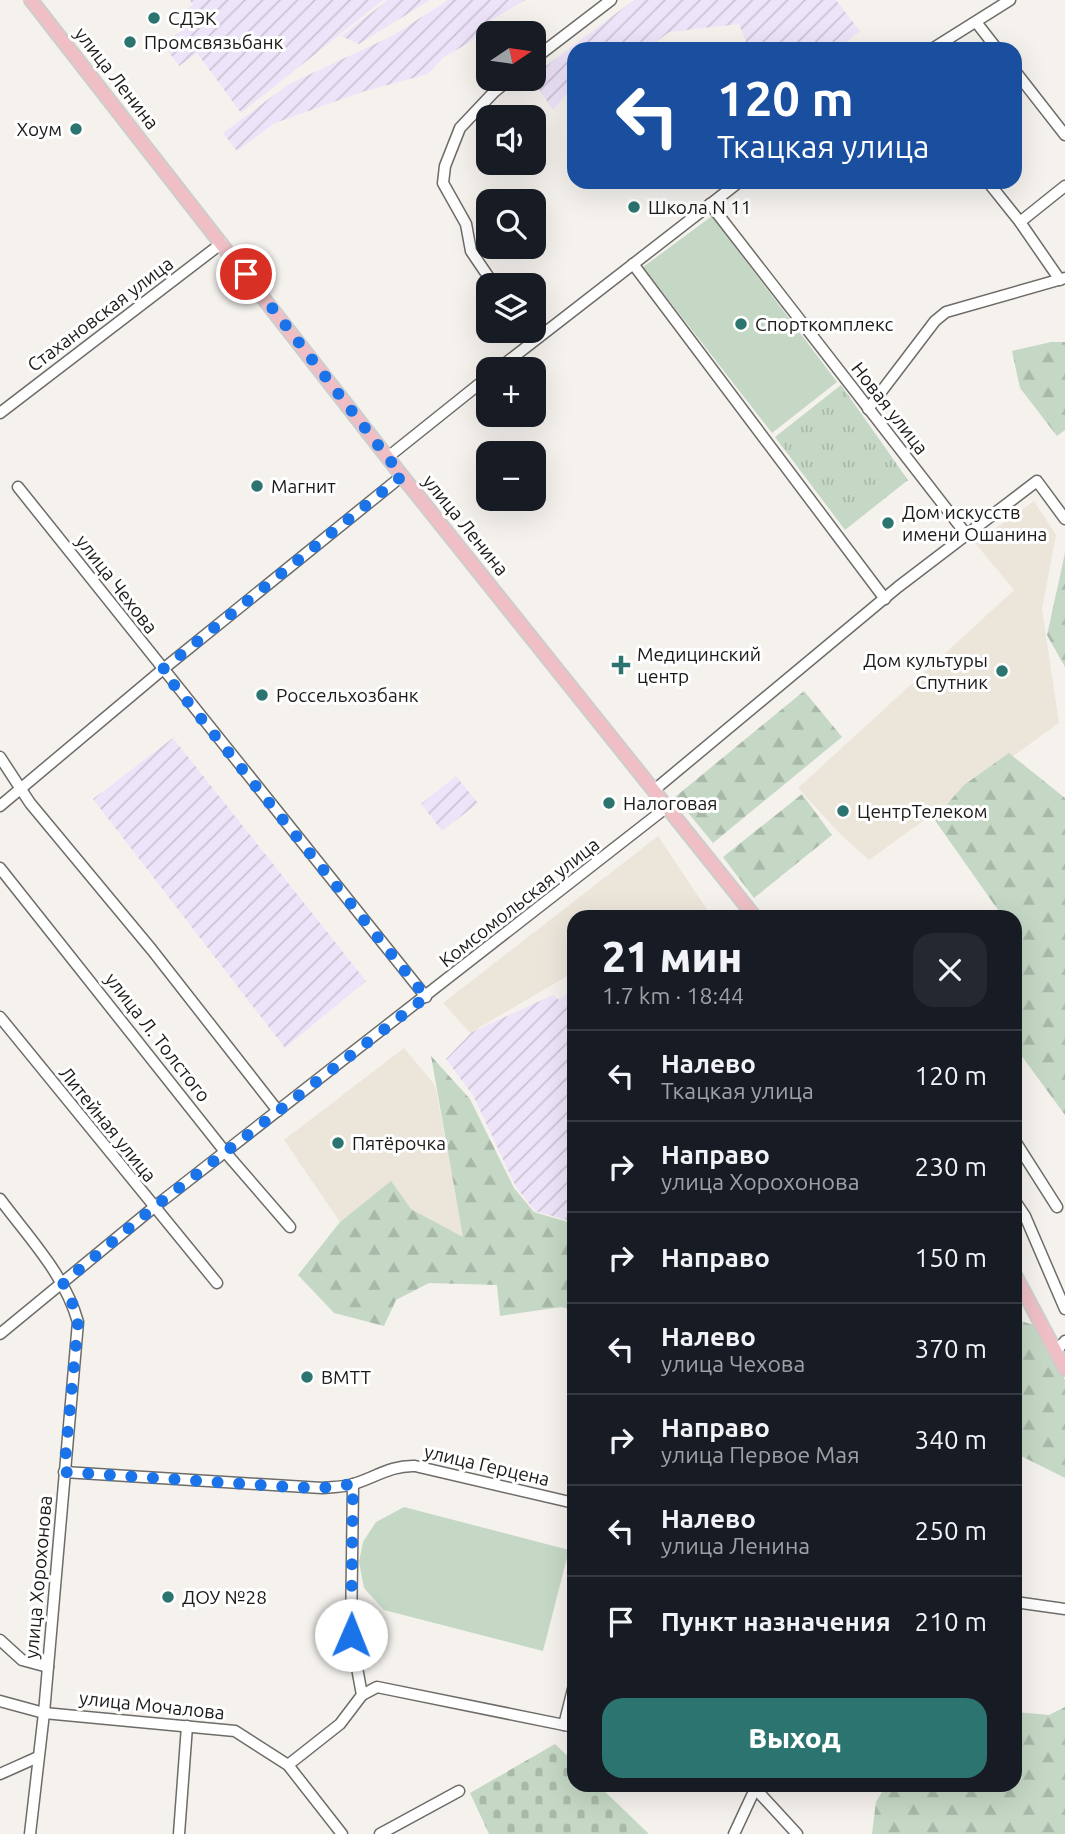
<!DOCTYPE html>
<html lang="ru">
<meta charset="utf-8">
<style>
:root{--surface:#171b24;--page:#242831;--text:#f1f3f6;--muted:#9ea1a6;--line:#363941;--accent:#2c746f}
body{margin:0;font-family:Ubuntu,sans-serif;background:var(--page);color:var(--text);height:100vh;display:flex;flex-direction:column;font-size:26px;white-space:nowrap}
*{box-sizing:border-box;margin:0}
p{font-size:23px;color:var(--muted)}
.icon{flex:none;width:38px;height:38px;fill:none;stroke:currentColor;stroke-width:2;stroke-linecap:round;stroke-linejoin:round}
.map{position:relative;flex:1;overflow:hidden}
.drawer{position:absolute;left:567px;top:910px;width:455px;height:882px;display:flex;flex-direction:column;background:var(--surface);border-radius:21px;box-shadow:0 7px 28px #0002}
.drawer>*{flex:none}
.guide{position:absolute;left:567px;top:42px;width:455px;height:147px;border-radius:21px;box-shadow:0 7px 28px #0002;background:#1a4fa0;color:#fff;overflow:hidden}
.needle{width:46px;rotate:77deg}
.buttons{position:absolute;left:476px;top:21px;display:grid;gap:14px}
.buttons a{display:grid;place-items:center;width:70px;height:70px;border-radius:14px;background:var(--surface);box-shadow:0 7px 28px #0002;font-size:35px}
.pin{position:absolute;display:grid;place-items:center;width:60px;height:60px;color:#fff;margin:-30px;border:4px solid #fff;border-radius:50%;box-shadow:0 2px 7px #0007}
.me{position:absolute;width:77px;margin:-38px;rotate:1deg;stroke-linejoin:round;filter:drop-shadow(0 0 5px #0008)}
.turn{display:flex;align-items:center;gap:24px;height:147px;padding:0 35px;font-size:32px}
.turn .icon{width:91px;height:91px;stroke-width:2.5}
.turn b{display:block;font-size:49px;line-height:60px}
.round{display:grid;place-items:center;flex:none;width:74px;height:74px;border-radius:21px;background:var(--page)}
.overview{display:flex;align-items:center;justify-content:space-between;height:119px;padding:0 35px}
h1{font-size:42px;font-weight:800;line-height:52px}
.action{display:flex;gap:14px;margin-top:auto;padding:14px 35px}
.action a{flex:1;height:80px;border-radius:21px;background:var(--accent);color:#fff;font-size:28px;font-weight:800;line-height:80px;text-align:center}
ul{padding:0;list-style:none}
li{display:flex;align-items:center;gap:21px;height:91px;padding:0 35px;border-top:2px solid var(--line)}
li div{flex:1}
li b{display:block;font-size:26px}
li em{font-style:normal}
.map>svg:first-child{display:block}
.built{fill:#ece5da}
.industrial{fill:url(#industrial-furrows)}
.grass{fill:url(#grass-tufts)}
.forest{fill:url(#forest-firs)}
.cemetery{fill:url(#cemetery-stones)}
.pitch{fill:#c5d8c5}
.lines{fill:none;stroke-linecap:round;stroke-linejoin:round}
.minor-casing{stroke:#6e6c68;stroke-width:13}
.major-casing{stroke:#cdcdcc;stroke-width:16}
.minor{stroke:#fff;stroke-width:10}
.major{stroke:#efbfc5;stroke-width:12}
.route{stroke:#1a73e8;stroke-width:12;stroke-dasharray:0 21.6}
.poi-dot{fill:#2c746f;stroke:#fff;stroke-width:2.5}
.labels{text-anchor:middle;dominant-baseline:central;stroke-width:6;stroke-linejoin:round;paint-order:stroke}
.poi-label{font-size:19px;fill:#1c1b19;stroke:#fff;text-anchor:start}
.street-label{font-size:19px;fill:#1c1b19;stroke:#fff}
</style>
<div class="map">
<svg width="1065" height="1834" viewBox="0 0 1065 1834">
<defs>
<pattern id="industrial-furrows" width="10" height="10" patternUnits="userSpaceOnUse" patternTransform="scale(1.75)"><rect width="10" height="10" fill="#eee4f9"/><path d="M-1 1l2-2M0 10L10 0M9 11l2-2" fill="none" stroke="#ccc3d5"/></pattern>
<pattern id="grass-tufts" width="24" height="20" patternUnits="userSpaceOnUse" patternTransform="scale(1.75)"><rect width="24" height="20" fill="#c5d8c5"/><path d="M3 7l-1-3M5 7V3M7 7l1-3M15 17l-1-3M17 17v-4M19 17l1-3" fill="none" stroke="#a9b9a9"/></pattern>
<pattern id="forest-firs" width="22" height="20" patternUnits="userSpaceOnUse" patternTransform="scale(1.75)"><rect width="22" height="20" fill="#c5d8c5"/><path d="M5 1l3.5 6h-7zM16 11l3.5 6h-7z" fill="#a9b9a9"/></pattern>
<pattern id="cemetery-stones" width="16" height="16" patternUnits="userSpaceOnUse" patternTransform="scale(1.75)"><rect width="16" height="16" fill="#c5d8c5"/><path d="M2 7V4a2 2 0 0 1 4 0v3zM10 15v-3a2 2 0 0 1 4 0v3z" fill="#a9b9a9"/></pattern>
</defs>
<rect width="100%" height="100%" fill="#f5f2ee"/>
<g class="built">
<polygon points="1034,501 1056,535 1042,609 1059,723 869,860 842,836 798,788 1014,590 975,543"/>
<polygon points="658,836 712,917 574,917 574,972 470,1033 443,1003"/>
<polygon points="404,1048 435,1085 464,1238 411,1209 355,1210 340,1222 284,1140"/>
</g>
<g class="industrial">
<polygon points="190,0 383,0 241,113 197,53 179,66 163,44 190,25 182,12 193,5"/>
<polygon points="388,0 430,0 359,44 341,36"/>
<polygon points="448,0 525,0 492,20 472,41 444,57 428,74 362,92 275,123 237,151 223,133 289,84 392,36"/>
<polygon points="634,0 836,0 860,31 837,49 773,49 769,43 746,42 739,24 669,32 647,49 574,49 574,85 553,110 532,79 534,75"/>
<polygon points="173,738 366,981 285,1048 93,799"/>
<polygon points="456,776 478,803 442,831 421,804"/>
<polygon points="574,988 574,1222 535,1211 516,1187 474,1097 446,1059 472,1032 553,995 559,1000"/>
</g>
<polygon class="grass" points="841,385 908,480 845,530 775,437"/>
<g class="forest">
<polygon points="1051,342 1065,342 1065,430 1057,436 1020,388 1012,351"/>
<polygon points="1065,553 1065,667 1047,635"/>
<polygon points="804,691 842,737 713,843 675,797"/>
<polygon points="1009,753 1065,798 1065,1115 1015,1047 1015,950 1022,946 1015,935 1015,917 1003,917 934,819 964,785"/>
<polygon points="802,794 832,835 754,898 723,857"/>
<polygon points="431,1056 470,1099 514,1188 534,1212 574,1224 574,1310 561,1307 500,1316 497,1285 429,1283 396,1300 384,1326 334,1313 298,1275 340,1222 391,1181 411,1209 463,1237"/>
<polygon points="1015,1319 1039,1327 1065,1380 1065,1478 1015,1453"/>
<polygon points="1065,1707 1065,1834 872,1834 876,1802 886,1785 1015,1785 1015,1712 1049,1715"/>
</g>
<polygon class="cemetery" points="555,1744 574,1762 574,1785 598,1785 649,1834 489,1834 470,1793"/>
<g class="pitch">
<polygon points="712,216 837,382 772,433 643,267"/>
<polygon points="404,1507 569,1550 543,1651 384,1610 364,1588 359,1562 363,1542 376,1522"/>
</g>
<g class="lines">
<defs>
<g id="minor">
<polyline points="976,22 997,49"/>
<polyline points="932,49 1010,0"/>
<polyline points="534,59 611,0"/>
<polyline points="1015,71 1065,135"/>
<polyline points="988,182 1020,222 1060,280"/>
<polyline points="710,204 966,534"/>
<polyline points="1020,222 1065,186"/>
<polyline points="633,264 885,599"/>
<polyline points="494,285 471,251 466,224 443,183 445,166 460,128 494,92 510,79"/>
<polyline points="524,331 532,342"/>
<polyline points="498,369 739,182"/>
<polyline points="868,409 935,321 946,312 1065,278"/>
<polyline points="0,413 222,243"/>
<polyline points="388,457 488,377"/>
<polyline points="18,487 426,997"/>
<polyline points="0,757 30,803 152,950 278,1111"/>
<polyline points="653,791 898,587 1037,481 1065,519"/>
<polyline points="0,806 162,670 402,476"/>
<polyline points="0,868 226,1153 290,1227"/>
<polyline points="0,1017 217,1283"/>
<polyline points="1015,1141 1057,1207"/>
<path d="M0,1199C29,1238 65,1275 78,1322L44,1713L30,1834"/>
<polyline points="1015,1201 1025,1216 1065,1309"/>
<polyline points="0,1334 153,1208 667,807"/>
<polyline points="1056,1351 1065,1341"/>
<path d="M64,1472L322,1488C332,1487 341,1487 350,1485C373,1479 390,1465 415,1466L574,1503"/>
<polyline points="1015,1602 1065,1609"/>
<polyline points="0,1640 22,1660 48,1667"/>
<polyline points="362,1695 377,1687 574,1727"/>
<polyline points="0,1701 44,1713 235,1731 288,1765 342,1834"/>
<polyline points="564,1725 574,1685"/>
<polyline points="288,1765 340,1724 362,1695 351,1635 353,1484"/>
<polyline points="0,1774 38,1757"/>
<polyline points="752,1785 797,1834"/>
<polyline points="179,1834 187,1726"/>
<polyline points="380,1834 459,1791"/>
<polyline points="734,1834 755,1789"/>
</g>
<g id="major">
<polyline points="31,0 402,476 755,917"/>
<polyline points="1015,1275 1065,1369"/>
</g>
</defs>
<use href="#minor" class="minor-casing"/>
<use href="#major" class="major-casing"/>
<use href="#minor" class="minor"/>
<use href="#major" class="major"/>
</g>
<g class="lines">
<polyline class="route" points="246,274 402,476 162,670 426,997 153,1208 63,1283 71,1299 78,1322 64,1472 291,1487 322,1488 353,1484 351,1635"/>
</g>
<g class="poi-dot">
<circle cx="154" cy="18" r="7"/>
<circle cx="130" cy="42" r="7"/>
<circle cx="76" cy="129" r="7"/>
<circle cx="634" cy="207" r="7"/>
<circle cx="741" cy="324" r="7"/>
<circle cx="257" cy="486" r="7"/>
<circle cx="888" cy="523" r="7"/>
<path d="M617.5 654.5h7v7h7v7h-7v7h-7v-7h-7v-7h7z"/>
<circle cx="1002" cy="671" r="7"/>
<circle cx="262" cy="695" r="7"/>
<circle cx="609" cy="803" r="7"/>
<circle cx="843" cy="811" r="7"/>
<circle cx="338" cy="1143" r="7"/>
<circle cx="307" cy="1377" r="7"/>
<circle cx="168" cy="1597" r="7"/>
</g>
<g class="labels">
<g class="poi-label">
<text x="168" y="18">СДЭК</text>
<text x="144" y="42">Промсвязьбанк</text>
<text x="62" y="129" text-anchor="end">Хоум</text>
<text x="648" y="207">Школа N 11</text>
<text x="755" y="324">Спорткомплекс</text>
<text x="271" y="486">Магнит</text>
<text x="902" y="512">Дом искусств<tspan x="902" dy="22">имени Ошанина</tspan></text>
<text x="637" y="654">Медицинский<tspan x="637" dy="22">центр</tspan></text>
<text x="988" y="660" text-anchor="end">Дом культуры<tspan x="988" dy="22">Спутник</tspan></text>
<text x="276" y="695">Россельхозбанк</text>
<text x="623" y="803">Налоговая</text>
<text x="857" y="811">ЦентрТелеком</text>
<text x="352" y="1143">Пятёрочка</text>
<text x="321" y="1377">ВМТТ</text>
<text x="182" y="1597">ДОУ №28</text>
</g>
<g class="street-label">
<text transform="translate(117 78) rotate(52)">улица Ленина</text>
<text transform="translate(100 314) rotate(-37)">Стахановская улица</text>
<text transform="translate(890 408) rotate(52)">Новая улица</text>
<text transform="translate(466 525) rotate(51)">улица Ленина</text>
<text transform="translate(117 584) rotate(52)">улица Чехова</text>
<text transform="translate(519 902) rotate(-38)">Комсомольская улица</text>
<text transform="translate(158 1037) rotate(52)">улица Л. Толстого</text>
<text transform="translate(108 1124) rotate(51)">Литейная улица</text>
<text transform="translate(487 1465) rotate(13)">улица Герцена</text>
<text transform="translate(38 1577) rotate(-85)">улица Хорохонова</text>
<text transform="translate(152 1705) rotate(6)">улица Мочалова</text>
</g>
</g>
</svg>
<div class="buttons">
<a><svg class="needle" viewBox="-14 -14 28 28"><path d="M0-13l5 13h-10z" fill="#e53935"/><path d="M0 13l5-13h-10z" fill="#9ea1a6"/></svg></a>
<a><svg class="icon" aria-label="sound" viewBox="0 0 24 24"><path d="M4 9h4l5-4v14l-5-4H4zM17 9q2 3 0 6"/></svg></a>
<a><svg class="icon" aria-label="search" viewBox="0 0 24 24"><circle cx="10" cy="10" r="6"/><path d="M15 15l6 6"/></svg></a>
<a><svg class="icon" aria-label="layers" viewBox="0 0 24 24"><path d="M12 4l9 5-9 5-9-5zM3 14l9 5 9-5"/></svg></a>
<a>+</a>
<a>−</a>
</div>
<div class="pin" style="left:246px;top:274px;background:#d93025"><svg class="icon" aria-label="arrive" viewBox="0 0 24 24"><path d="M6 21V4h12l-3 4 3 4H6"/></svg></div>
<svg class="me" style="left:351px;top:1635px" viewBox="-20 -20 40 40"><circle r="19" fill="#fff"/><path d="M0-13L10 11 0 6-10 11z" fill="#1a73e8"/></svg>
<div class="guide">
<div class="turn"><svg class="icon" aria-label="left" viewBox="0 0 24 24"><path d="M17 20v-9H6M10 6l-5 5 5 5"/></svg><div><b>120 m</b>Ткацкая улица</div></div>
</div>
<section class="drawer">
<div class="overview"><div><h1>21 мин</h1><p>1.7 km · 18:44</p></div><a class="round"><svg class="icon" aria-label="close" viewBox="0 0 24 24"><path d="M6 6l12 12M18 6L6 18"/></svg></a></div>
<ul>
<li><svg class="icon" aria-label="left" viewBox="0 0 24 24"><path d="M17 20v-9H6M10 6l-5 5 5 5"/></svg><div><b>Налево</b><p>Ткацкая улица</p></div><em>120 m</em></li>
<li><svg class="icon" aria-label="right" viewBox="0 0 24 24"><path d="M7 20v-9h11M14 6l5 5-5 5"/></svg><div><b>Направо</b><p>улица Хорохонова</p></div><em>230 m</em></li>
<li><svg class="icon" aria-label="right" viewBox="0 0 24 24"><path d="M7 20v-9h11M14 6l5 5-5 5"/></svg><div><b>Направо</b></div><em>150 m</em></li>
<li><svg class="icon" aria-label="left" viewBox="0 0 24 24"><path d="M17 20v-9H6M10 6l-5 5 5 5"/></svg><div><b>Налево</b><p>улица Чехова</p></div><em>370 m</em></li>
<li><svg class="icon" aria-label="right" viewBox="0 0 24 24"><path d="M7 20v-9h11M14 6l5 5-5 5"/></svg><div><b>Направо</b><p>улица Первое Мая</p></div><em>340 m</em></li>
<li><svg class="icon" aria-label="left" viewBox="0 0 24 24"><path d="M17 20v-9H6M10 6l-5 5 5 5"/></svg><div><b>Налево</b><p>улица Ленина</p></div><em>250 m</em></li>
<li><svg class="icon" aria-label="arrive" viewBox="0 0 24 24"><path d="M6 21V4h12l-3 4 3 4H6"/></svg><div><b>Пункт назначения</b></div><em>210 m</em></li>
</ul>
<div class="action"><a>Выход</a></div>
</section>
</div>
